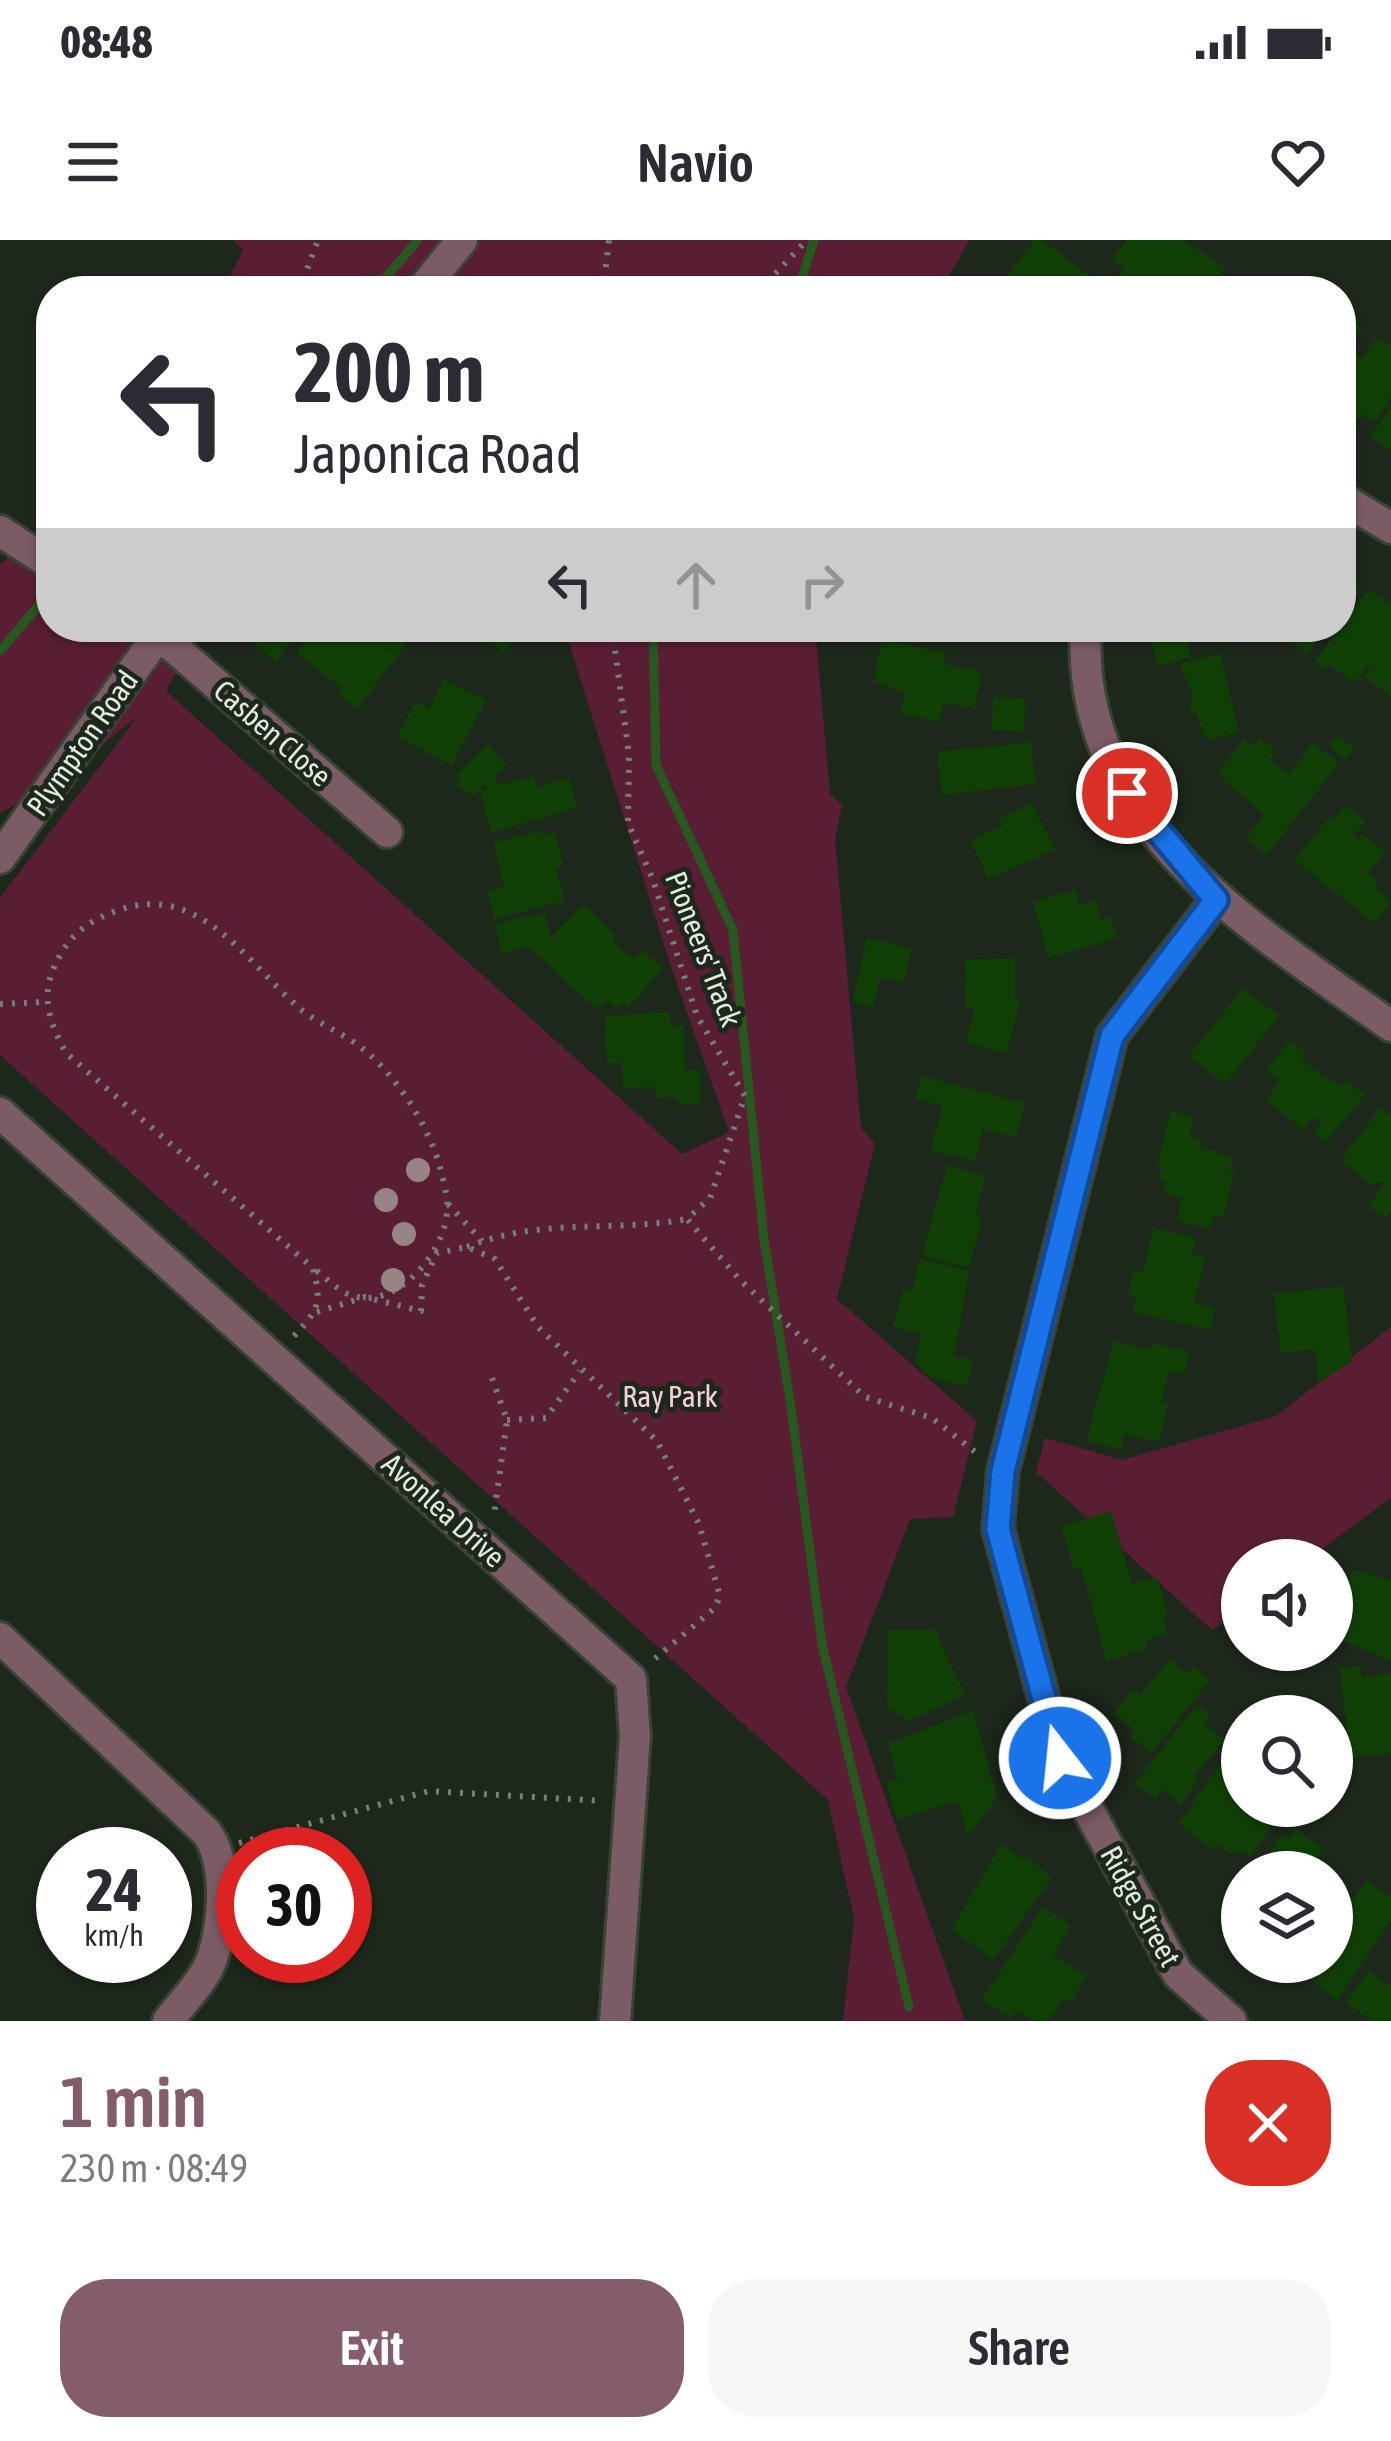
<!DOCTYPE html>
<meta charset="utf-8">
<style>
:root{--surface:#fff;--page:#f7f7f7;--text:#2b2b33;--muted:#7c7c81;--accent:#845d6d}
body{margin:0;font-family:"Asap Condensed",sans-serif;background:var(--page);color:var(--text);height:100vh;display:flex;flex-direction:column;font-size:45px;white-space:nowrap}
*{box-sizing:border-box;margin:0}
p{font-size:39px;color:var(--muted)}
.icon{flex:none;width:66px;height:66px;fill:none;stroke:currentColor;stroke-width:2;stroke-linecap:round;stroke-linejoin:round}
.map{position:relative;height:1781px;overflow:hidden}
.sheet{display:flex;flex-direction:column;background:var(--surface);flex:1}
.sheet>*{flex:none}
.hud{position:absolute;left:36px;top:36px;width:1320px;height:366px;border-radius:48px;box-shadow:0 3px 9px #0004;background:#fff;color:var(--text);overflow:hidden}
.buttons{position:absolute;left:1221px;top:1299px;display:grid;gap:24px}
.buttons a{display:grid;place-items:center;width:132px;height:132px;border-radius:50%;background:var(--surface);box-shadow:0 3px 9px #0004;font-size:60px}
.speed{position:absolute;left:36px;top:1587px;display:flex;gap:24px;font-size:60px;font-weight:700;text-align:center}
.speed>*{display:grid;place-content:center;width:156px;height:156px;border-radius:50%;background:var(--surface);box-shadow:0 3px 9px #0004;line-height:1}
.speed small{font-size:30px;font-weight:400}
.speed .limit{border:18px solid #d22;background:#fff;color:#111}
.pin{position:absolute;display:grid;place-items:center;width:102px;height:102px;color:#fff;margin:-51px;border:6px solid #fff;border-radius:50%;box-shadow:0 3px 12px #0007}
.me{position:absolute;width:132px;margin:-66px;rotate:344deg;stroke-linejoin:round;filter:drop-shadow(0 0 9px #0008)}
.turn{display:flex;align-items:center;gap:42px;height:252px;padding:0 60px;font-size:54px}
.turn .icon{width:156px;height:156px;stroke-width:2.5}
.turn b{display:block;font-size:84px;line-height:102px}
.lanes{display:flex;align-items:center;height:114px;padding:0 60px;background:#0003;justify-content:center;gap:60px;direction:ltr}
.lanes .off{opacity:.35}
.round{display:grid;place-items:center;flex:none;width:126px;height:126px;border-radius:48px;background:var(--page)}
.overview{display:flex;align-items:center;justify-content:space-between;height:204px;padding:0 60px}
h1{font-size:72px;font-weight:600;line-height:90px;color:var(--accent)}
.button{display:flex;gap:24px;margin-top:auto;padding:24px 60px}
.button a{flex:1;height:138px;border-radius:48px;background:var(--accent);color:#fff;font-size:48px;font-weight:600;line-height:138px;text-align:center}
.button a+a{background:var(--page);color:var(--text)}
.status{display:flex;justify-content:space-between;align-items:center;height:84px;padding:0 60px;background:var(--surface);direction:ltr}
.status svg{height:33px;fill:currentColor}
header{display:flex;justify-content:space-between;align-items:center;height:156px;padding:0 60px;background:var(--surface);font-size:54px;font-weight:600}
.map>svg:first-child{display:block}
.green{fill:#591e34}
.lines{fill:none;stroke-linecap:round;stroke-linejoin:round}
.stream{stroke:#285720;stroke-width:9}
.building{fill:#103f06}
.minor-casing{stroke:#384336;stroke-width:36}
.path{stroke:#768074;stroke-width:6;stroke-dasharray:3 9;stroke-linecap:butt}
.minor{stroke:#7b5b64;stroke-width:30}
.tree{fill:#978484}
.route-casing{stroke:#114b97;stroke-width:30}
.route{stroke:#1a73e8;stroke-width:21}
.labels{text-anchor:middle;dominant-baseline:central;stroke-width:10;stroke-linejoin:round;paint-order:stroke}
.street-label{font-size:30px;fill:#e3ebe1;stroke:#1c281a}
.park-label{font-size:30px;fill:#fbcfda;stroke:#1c281a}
</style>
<div class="status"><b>08:48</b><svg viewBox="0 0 49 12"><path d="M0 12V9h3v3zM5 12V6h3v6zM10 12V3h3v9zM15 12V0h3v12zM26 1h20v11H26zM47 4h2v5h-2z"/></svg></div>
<header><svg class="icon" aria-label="menu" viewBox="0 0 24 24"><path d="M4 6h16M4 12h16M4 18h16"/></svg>Navio<svg class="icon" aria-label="heart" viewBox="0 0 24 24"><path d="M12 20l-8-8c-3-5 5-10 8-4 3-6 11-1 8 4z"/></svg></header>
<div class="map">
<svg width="1391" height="1781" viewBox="0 0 1391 1781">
<rect width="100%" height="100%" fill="#1c281a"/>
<g class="green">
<polygon points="233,0 970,0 940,51 222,51 243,10"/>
<polygon points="51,283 51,387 203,387 166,451 682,914 729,892 671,727 564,387 815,387 830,554 842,565 835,599 861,888 875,904 837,1059 977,1181 953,1277 910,1279 846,1447 965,1781 843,1781 854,1679 828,1560 0,815 0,658 138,476 54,544 0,573 0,324"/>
<polygon points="1391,1087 1391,1258 1307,1320 1242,1320 1242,1368 1212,1390 1036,1232 1045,1198 1122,1220 1276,1176"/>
</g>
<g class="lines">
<g class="stream">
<polyline points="374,51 418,0"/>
<polyline points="798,51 814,0"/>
<polyline points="653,387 656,525 733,690 764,1000 791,1166 822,1404 909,1767"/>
<polyline points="0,411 48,354"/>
</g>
</g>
<g class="building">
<polygon points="1034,0 1042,0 1089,35 1077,51 996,51"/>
<polygon points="1126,0 1183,0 1225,27 1214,48 1208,44 1174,51 1158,41 1152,51 1129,51 1115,42 1124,28 1112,20"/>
<polygon points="1351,81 1363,89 1347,111 1341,107 1341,96"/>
<polygon points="1376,97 1391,106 1391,157 1375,182 1361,174 1358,180 1341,170 1341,113 1345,116 1349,109 1363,118"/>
<polygon points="1391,166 1391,210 1370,197"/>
<polygon points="1341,332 1360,346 1341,370"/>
<polygon points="1368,350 1391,363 1391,457 1364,436 1371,429 1367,426 1354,443 1329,424 1325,429 1315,421"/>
<polygon points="241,387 302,387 276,421 238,391"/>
<polygon points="316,387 330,394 335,387 367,387 358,399 362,402 374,387 382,387 406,405 357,469 337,454 342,448 296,413"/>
<polygon points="475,387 526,387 503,413"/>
<polygon points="1183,387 1191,417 1158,426 1150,396"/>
<polygon points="1272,387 1328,387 1307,414"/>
<polygon points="882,400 945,412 943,424 982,431 974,468 943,463 940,481 901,474 905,452 874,442"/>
<polygon points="1220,414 1239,492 1206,500 1196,473 1192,474 1189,461 1194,460 1180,423"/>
<polygon points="444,439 486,460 452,526 397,497 415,462 429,469"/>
<polygon points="993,457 1025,458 1024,491 992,490"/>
<polygon points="1338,495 1355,509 1346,520 1329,507"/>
<polygon points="1260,498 1276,511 1270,519 1289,534 1313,503 1339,523 1267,615 1246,599 1264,575 1217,534 1244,499 1253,506"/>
<polygon points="1031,502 1036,544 942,555 937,512"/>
<polygon points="487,504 506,525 494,536 500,545 534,536 537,547 569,538 578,567 491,593 480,551 487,549 485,544 473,556 457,545 460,541 455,536"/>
<polygon points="1031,564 1056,609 988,639 970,600 1001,586 998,579"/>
<polygon points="1346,566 1365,582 1354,595 1359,599 1363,594 1385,612 1367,633 1378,642 1374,647 1391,661 1374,683 1294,620 1331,575 1335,579"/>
<polygon points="541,591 542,595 555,592 563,626 556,629 564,661 494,679 487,652 504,647 493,603"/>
<polygon points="1075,650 1079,665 1096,660 1101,679 1111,677 1117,698 1049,718 1033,662"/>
<polygon points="582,664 616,695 612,700 632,718 643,711 663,729 628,768 622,763 616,769 606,760 597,769 528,707 502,714 495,684 545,673 551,698"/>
<polygon points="867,698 912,709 903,743 880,738 873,767 852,762"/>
<polygon points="1015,718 1015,759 1020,761 1007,812 965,803 975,768 966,768 965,720"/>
<polygon points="1243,748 1279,776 1225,844 1189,816"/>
<polygon points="669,772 670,786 683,785 685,830 700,830 701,863 683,865 669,853 670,858 656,858 655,847 623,848 622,823 607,824 605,776"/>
<polygon points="1290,800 1306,812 1301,819 1321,835 1341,846 1346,840 1365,855 1326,901 1314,892 1321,882 1314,876 1303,889 1265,860 1280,841 1267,830"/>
<polygon points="922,836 1025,863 1016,897 983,889 975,921 931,910 943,866 915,859"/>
<polygon points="1380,868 1391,876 1391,972 1385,979 1368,966 1384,945 1378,941 1374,946 1340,921"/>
<polygon points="1171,871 1194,877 1189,897 1202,900 1201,907 1233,918 1230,931 1235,932 1223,977 1214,974 1210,989 1177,981 1182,958 1163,953 1166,941 1158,939 1162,926 1157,924"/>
<polygon points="947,925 986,936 975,975 982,978 969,1028 922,1016"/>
<polygon points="1154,988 1196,998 1192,1015 1205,1018 1194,1063 1215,1068 1210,1090 1133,1072 1137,1057 1128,1055 1134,1031 1143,1033"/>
<polygon points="920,1019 969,1031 954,1116 973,1120 967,1146 931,1138 915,1123 922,1094 893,1087 903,1049 912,1051"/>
<polygon points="1343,1046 1352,1121 1319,1143 1315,1109 1281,1113 1274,1054"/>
<polygon points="1114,1101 1150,1109 1152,1103 1190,1112 1184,1134 1169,1130 1161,1162 1168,1163 1159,1202 1125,1194 1121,1209 1086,1201"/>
<polygon points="1111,1271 1132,1344 1157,1337 1168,1376 1163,1377 1167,1394 1146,1400 1148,1408 1107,1421 1081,1328 1074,1330 1061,1286"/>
<polygon points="1353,1330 1391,1340 1391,1421 1332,1396 1332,1381"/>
<polygon points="888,1390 935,1390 965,1455 909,1481 887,1468"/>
<polygon points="1170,1419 1187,1433 1193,1426 1210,1440 1151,1513 1130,1496 1135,1490 1114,1473 1133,1450 1140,1456"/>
<polygon points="1361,1426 1362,1437 1391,1433 1391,1513 1350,1518 1340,1428"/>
<polygon points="1197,1465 1210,1475 1204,1483 1224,1501 1194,1536 1199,1540 1180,1564 1162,1549 1155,1559 1135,1543"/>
<polygon points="973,1471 997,1556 968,1597 958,1561 896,1580 887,1542 898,1539 888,1503"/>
<polygon points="1224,1518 1242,1531 1242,1566 1285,1566 1251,1617 1242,1611 1230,1614 1216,1604 1212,1610 1179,1584"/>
<polygon points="1295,1589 1323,1608 1316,1619 1336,1632 1256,1632 1280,1596 1288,1600"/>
<polygon points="1001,1604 1023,1619 1026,1615 1052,1638 994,1719 951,1690"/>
<polygon points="1367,1641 1391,1657 1391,1679 1337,1761 1307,1737 1317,1722 1332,1722 1332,1644 1350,1656 1336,1681"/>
<polygon points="1042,1667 1071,1685 1053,1715 1087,1736 1070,1763 1064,1759 1048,1781 1034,1781 1016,1770 1011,1778 982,1760"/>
<polygon points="1368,1731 1391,1746 1391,1781 1374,1781 1346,1763"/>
</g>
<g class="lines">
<defs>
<g id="minor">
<polyline points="421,51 462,0"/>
<polyline points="1341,258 1391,288"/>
<polyline points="0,291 51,324"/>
<polyline points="150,387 387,592"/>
<path d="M1086,387C1074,582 1253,688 1391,786"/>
<polyline points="0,618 164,387"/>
<polyline points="1216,660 1112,796 1003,1231 998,1289 1060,1518 1178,1734 1231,1781"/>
<polyline points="0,873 631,1439 635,1496 615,1781"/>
<path d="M0,1398L206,1592C230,1622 224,1695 208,1728C198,1747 181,1764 168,1781"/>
</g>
</defs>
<use href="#minor" class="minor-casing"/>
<g class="path">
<polyline points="299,51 318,0"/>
<polyline points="603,51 609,0"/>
<polyline points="759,51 807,0"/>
<polyline points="612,387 629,515 628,583 653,640 697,776 745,856 710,958 687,979 741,1041 865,1157 932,1178 978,1214"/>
<polyline points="0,764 44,762"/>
<polyline points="448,964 482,1001"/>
<path d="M467,1007C540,977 612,993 687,979"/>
<polyline points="317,1072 365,1057 421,1071 422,1045 437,1013 467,1007 495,1019 538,1087 657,1201 699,1284 720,1356 715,1368 652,1421"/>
<path d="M294,1096C319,1069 322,1064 313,1028L66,813C46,777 39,749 62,712C75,690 95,678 119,670C199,642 246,721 298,767C319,785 346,794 367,812C408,849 441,906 447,961C452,1005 398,1073 350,1055C337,1050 324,1036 313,1028"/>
<polyline points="492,1138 507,1180 494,1275"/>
<polyline points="507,1180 546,1178 580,1131"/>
<polyline points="239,1603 429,1551 603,1561"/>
</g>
<use href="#minor" class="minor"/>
</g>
<g class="tree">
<circle cx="418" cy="930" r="12"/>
<circle cx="386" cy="960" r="12"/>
<circle cx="404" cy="994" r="12"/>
<circle cx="393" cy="1040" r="12"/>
</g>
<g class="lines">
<defs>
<polyline id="route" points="1060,1518 998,1289 1003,1231 1112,796 1216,660 1127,553"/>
</defs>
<use href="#route" class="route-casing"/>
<use href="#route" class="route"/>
</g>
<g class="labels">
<g class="street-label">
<text transform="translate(273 493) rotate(41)">Casben Close</text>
<text transform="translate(82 503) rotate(-55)">Plympton Road</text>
<text transform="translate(704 709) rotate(69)">Pioneers' Track</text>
<text transform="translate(444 1270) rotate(42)">Avonlea Drive</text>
<text transform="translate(1141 1666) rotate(61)">Ridge Street</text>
</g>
<g class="park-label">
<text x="670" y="1156">Ray Park</text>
</g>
</g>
</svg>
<div class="buttons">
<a><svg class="icon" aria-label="sound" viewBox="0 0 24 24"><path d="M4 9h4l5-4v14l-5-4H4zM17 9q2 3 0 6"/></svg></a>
<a><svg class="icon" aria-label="search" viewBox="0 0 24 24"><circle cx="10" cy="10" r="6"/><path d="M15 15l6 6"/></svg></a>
<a><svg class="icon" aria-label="layers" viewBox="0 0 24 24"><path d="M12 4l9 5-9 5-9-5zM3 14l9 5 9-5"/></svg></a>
</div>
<div class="speed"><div>24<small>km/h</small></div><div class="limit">30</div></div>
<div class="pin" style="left:1127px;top:553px;background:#d93025"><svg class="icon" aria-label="arrive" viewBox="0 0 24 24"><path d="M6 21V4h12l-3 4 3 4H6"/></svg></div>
<svg class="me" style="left:1060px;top:1518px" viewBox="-20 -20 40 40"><circle r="17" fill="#1a73e8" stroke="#fff" stroke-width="3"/><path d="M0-11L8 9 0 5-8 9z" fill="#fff"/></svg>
<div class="hud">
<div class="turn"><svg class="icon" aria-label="left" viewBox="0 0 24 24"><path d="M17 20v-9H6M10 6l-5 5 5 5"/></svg><div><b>200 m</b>Japonica Road</div></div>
<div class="lanes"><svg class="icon" aria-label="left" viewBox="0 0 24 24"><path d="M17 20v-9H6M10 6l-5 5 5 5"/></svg><svg class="icon off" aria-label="ahead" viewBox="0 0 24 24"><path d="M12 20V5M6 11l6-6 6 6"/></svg><svg class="icon off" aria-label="right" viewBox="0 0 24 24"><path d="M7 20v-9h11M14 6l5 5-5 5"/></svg></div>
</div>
</div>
<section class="sheet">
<div class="overview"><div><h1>1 min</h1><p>230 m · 08:49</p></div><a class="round" style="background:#d93025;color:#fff"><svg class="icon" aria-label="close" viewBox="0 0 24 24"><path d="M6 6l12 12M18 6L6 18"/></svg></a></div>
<div class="button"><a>Exit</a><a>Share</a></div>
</section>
